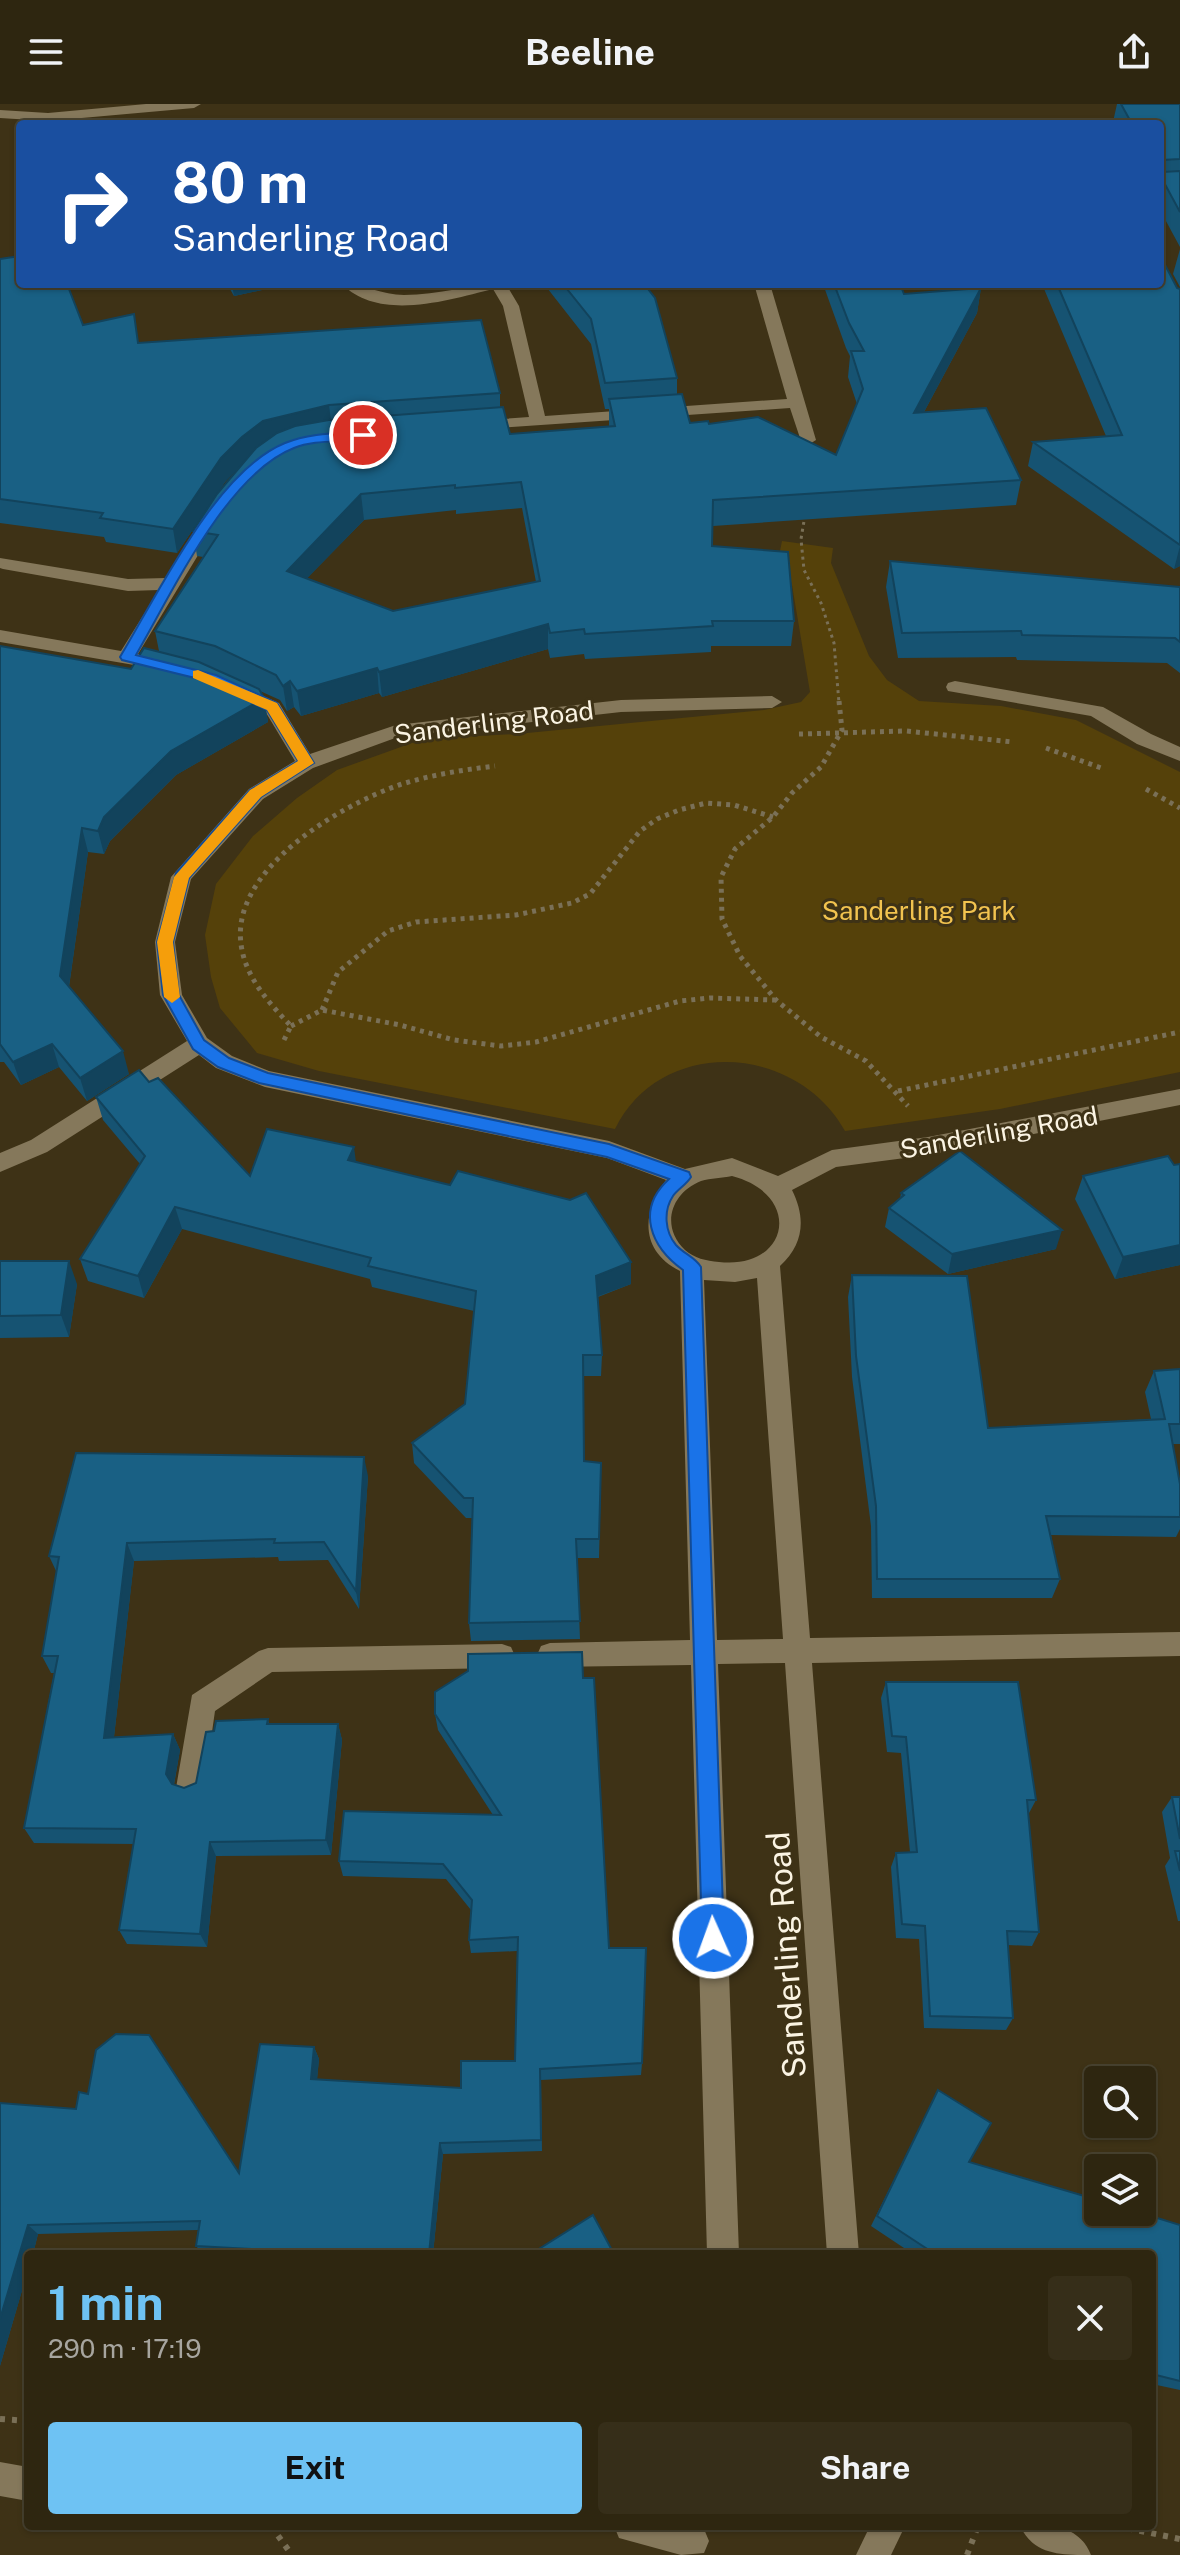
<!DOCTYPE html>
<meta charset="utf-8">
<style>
:root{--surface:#2e2610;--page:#362e19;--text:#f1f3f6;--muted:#a7a59f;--line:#494330;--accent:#6ec2f3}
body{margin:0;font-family:"Public Sans",sans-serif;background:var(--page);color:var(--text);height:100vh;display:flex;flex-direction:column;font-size:30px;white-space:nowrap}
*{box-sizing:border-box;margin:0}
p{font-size:26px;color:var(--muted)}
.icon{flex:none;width:44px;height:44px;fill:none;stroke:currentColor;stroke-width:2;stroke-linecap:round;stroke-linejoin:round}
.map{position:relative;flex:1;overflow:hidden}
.panel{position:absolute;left:24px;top:2146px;width:1132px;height:280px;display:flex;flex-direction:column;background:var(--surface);border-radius:8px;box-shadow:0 2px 6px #0004,0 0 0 2px var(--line)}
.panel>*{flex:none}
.hud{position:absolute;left:16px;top:16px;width:1148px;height:168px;border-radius:8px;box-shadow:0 2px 6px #0004,0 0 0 2px var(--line);background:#1a4fa0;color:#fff;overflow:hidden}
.tools{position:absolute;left:1084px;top:1962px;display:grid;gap:16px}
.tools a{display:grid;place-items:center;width:72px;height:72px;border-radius:8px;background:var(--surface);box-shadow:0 2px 6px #0004,0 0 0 2px var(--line);font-size:40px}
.pin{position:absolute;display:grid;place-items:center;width:68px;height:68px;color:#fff;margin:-34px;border:4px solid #fff;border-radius:50%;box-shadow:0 2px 8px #0007}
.me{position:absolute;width:88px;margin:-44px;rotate:358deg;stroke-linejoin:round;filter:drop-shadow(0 0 6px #0008)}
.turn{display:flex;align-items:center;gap:28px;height:168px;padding:0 24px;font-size:36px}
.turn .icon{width:104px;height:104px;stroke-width:2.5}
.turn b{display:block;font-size:56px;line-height:68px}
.round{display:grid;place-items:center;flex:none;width:84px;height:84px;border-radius:8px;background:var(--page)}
.head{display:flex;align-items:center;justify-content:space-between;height:136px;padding:0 24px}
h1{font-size:48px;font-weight:700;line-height:60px;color:var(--accent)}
.button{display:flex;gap:16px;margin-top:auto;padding:16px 24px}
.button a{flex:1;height:92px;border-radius:8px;background:var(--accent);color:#111;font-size:32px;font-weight:700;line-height:92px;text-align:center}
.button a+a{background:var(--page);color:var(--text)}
header{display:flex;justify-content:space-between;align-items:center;height:104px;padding:0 24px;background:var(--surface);font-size:36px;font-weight:700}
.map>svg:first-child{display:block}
.green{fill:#55410a}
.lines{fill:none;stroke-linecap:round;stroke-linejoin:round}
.path-far2{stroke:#7a7057;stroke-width:3;stroke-dasharray:3 4;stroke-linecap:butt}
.path-far1{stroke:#7a7057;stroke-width:5;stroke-dasharray:4 5;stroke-linecap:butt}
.path{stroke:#7a7057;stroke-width:6;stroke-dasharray:5 7;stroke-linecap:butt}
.minor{fill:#85785b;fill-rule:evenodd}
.wall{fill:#165372;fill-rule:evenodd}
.shaded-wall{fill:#12435c}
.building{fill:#196084;stroke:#12435c;stroke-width:2;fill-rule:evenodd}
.route{fill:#1a73e8;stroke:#114b97;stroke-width:2}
.slow{fill:#f59e0b}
.labels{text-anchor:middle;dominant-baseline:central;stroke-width:6;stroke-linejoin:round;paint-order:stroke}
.street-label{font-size:26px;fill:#fbf4e3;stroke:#3e3216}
.park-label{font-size:26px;fill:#f2c34f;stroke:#3e3216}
.near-street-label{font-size:32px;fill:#fbf4e3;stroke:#3e3216}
</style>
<header><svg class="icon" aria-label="menu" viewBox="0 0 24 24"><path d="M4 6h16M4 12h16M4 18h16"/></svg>Beeline<svg class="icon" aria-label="share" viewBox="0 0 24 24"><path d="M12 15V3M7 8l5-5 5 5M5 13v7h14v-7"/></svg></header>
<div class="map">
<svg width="1180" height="2451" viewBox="0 0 1180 2451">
<rect width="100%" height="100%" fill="#3e3216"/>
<path class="green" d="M782,437L833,444L831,459L869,552L887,576L919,597L1001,602L1076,616L1180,668V968L1000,1005L845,1027C796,939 661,932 615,1025L319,967L257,949L220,904L211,873L205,831L216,780L253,732L297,694L337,666L423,635L517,630L764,606L801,598L810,588L792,481L780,447Z"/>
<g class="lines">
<polyline class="path-far2" points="805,411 801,435 804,466 821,499 834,539 839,599"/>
<g class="path-far1">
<polyline points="839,597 842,626 821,663 792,689 773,713 735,745 721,773 722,815 740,852 776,896 821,933 866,957 908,1002"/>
<polyline points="799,630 906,627 1013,638"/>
<polyline points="1046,644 1104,665"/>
<polyline points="1146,685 1180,704"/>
<polyline points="322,906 338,868 388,827 416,818 516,811 572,799 590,790 640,727 657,715 679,706 706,699 734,701 773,713"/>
<polyline points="291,922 322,906 400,921 454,936 501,942 536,938 680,897 710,894 775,896"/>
<path d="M284,936L291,922C269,899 245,873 241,840C231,765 339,702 399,681C430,671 462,666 495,662"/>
<polyline points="898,987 1180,928"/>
</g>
<g class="path">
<polyline points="0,2315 28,2317"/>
<polyline points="271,2422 292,2451"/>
<polyline points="1116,2422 1180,2435"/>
<polyline points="967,2451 978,2422"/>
</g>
<g class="minor">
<polygon points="146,0 201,0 194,4 48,17 0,14 0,6 48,9"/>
<path d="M342,180C364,180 382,191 404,191C439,191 471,180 506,180L519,202L545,312L787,295L754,180H770L816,336L808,341L802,340L790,304L469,326L467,322L475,317L529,313L503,202L493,185C449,196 379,218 342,180Z"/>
<polygon points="211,410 220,415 138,550 147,552 149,556 147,560 140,562 0,538 0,526 121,547 159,486 128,487 3,465 0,464 0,454 128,475 166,474 205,411"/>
<polygon points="955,577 1103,603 1151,630 1180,643 1180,657 1137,640 1091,612 948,587 946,583 948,579"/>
<path d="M236,580L279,599L310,650L396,621L621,596L772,592L782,598L772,604L621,608L398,633L313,664L263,695L191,775L175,838L182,891L207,934L232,952L269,967L609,1037L685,1065L732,1054L778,1072L832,1046L928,1033L1180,985V1001L928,1051L836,1063L792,1086C806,1114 804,1140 780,1162L810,1534L1180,1528V1552L812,1559L859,2150H827L785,1559L718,1560L739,2150H707L691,1561L550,1563L541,1560L537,1551L541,1542L550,1539L690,1536L680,1167C639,1146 642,1108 666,1076L607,1054L265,983L216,964L199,951L47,1048L0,1068V1049L31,1036L187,937L160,891L155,838L171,773L249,685L295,657L265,607L229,590L227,586ZM732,1072C804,1091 789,1166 719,1158C706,1157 694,1154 685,1146C660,1122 671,1089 701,1077C711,1074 722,1074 732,1072ZM757,1174L783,1535L717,1536L704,1176L735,1178Z"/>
<polygon points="502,1540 511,1543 515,1552 511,1561 502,1564 272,1568 215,1607 204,1684 200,1693 190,1697 180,1693 176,1684 192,1591 259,1547 268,1544"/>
<polygon points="0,2358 28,2363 28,2397 0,2392"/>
<polygon points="614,2422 696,2422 704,2425 709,2437 704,2449 681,2451 619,2434"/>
<polygon points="870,2422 905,2422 891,2451 856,2451"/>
<path d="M1020,2422C1050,2422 1078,2419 1091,2451C1060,2451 1034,2451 1020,2422Z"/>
</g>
</g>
<g class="wall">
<polygon points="1117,0 1180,0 1180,143 1160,106 1160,20 1114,20 1113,18"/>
<polygon points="1180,145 1180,183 1173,170"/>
<path d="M0,155L83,221L140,239L500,289V303L510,330L609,323V305H605L591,240L544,180H644L677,274V290L690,319L709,320L836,351L857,300L848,273L850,252L846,244L823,180H900L904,190L981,184L977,209L924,308L1021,376L1016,401L713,422L712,442L794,517L791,542H711V548L585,555L584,550L550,554L548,545L382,593L379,589L301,612L294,603L287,607L280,596L260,587L264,594L268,618L176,671L110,737L104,750L88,748L69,883L129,970L87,997L59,963L21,981L4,958H0V542L131,565L159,547L155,527L203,453L197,452L193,427L247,355L225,378L177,449L106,438L104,433L0,419ZM522,404L536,478L393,507L307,474L364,416L456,406V410Z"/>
<polygon points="1163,157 1177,184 1180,185 1180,462 1174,465 1028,362 1033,338 1106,332 1042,180 1160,180"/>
<polygon points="227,180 290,180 234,192"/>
<polygon points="890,457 1180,483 1180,569 1167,559 1017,556 1016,553 898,554 886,483"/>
<polygon points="149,978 250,1072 356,1058 631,1158 631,1180 598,1193 602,1251 601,1272 583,1272 584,1357 601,1379 599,1454 577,1454 580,1535 471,1537 469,1519 473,1414 466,1414 414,1359 412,1339 465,1300 474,1207 372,1183 370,1175 182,1125 144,1194 88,1177 80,1155 140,1060 103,1016 96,993"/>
<polygon points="1180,1060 1180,1161 1115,1175 1075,1095 1083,1072"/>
<polygon points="901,1089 1056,1145 948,1170 885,1123 889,1104 900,1095"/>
<polygon points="0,1157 77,1180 69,1233 0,1234"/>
<polygon points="852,1171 988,1324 1151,1315 1145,1288 1154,1267 1180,1265 1180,1340 1173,1340 1180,1413 1180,1425 1176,1433 1051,1431 1060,1475 1052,1494 872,1494 871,1422 852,1273 848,1193"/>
<polygon points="368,1372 359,1505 328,1456 279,1457 278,1453 134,1457 114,1633 173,1630 180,1646 174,1681 184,1684 196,1679 214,1627 268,1615 269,1620 338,1620 342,1636 331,1751 216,1752 207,1843 127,1840 119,1826 134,1740 34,1739 24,1724 54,1569 51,1569 42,1552 57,1469 49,1452"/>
<polygon points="583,1574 609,1844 642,1959 641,1971 541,1976 542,2047 443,2050 433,2150 203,2150 196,2142 198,2126 38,2130 33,2150 28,2150 28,2166 0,2262 0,1999 239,2069 314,1943 319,1955 317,1975 461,1984 515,1957 517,1847 471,1849 469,1836 471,1806 446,1775 343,1772 339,1757 493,1711 438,1626 435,1610"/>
<polygon points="886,1578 1036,1696 1028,1711 1039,1828 1032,1842 1008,1841 1013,1914 1006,1926 924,1924 919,1835 896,1834 891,1763 896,1749 910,1748 901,1649 887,1648 881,1594"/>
<polygon points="1172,1693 1180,1693 1180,1817 1178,1817 1165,1762 1170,1754 1162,1708"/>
<polygon points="938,1986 969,2058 1180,2121 1180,2286 1152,2280 1152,2150 913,2150 871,2122"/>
</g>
<g class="shaded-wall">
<polygon points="232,180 290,180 234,192"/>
<polygon points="981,184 977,209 910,334 914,309"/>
<polygon points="329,301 332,325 245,357 225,378 177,449 173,425 221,354 242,333 263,317"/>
<polygon points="361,390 364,416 290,492 287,467"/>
<polygon points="1180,442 1180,462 1174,465"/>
<polygon points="548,520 548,545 382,593 379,568"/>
<polygon points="377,564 379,589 301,612 297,587"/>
<polygon points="290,577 294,603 287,607 283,582"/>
<polygon points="264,594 268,618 176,671 110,737 104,750 98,727 104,713 171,647"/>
<polygon points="82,724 88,748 67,896 60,872"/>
<polygon points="52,940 59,963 21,981 13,958"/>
<polygon points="123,947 129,970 87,997 80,974"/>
<polygon points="354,1043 357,1066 348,1056"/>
<polygon points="175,1103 182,1125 144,1194 138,1172"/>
<polygon points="1062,1126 1056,1145 948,1170 952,1150"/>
<polygon points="1180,1141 1180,1161 1115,1175 1123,1153"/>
<polygon points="69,1157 77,1180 69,1233 61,1211"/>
<polygon points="631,1158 631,1180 596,1193 596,1172"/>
<polygon points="364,1353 368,1372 359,1505 356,1487"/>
<polygon points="127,1439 134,1457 112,1650 104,1634"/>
<polygon points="338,1620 342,1636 331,1751 326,1736"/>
<polygon points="173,1630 180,1646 173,1685 166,1670"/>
<polygon points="210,1738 216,1752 207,1843 200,1830"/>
<polygon points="314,1943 319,1955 316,1987 311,1975"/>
<polygon points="440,2039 443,2050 433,2150 429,2150"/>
<polygon points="28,2121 38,2130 33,2150 28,2150 28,2166 0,2262 0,2215"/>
</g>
<g class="building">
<polygon points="1121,0 1180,0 1180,55 1163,56 1163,68 1180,67 1180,108 1160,71 1160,20 1132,20"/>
<polygon points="1163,146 1163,157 1177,184 1180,185 1180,441 1033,338 1122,331 1057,180 1160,180 1160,147"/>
<polygon points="20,152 20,180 67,180 83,221 134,210 138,239 481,216 500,289 329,301 263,317 242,333 221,354 173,425 100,414 103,409 0,395 0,155"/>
<polygon points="563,180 644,180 655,194 677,274 605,279 591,215"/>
<path d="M834,180H900L904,190L981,184L914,309L986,304L1021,376L713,396L712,442L788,448L794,517H712L713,522L585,530L584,525L550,529L548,520L379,568L377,564L297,587L290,577L283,582L276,571L215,542L155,527L218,431L193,427L217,390L256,344L277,329L295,322L329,316L503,303L510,330L615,322L609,295L682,290L690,319L708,317L709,320L758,313L836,351L863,285L851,247H864L849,219ZM521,378L540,477L393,507L287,467L361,390L455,381V384Z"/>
<polygon points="890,457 1180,483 1180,538 1175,534 1022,531 1021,527 902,529"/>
<polygon points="0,542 131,565 144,544 199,558 259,585 264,594 171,647 104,713 98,727 82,724 60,872 123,947 80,974 52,940 13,958 0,940"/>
<polygon points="139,966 149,978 158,974 250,1072 267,1025 354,1043 348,1056 450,1081 458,1067 570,1096 586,1089 631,1158 596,1172 602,1251 583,1251 584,1357 601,1359 599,1435 576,1435 580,1517 469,1519 473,1394 464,1394 412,1339 465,1300 476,1187 368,1162 371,1154 175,1103 138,1172 80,1155 145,1052 96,993"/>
<polygon points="960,1047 1062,1126 952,1150 889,1104 904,1091 901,1089"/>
<polygon points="1168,1052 1174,1061 1180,1060 1180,1141 1123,1153 1083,1072"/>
<polygon points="0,1157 69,1157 61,1211 0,1212"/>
<polygon points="852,1171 967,1172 988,1324 1165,1315 1154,1267 1180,1265 1180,1320 1169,1320 1180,1380 1180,1413 1046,1412 1060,1475 877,1475 876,1402 856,1252"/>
<polygon points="76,1349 364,1353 356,1487 324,1438 274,1439 275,1435 127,1439 104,1634 173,1630 166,1670 172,1680 184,1684 196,1679 206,1628 214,1627 216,1617 268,1615 267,1620 338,1620 326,1736 210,1738 200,1830 119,1826 136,1725 24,1724 58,1552 42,1552 59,1453 49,1452"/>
<polygon points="582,1548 583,1574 594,1574 609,1844 646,1844 642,1959 540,1965 541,2036 440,2039 429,2150 305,2150 305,2148 196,2142 200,2117 28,2121 0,2215 0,1999 76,2005 79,1988 88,1990 96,1946 116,1930 149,1931 239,2069 260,1940 314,1943 311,1975 461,1984 461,1957 515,1957 518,1833 469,1836 472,1796 443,1760 339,1757 344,1707 501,1711 435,1610 435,1588 468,1567 468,1550"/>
<polygon points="886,1578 1018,1578 1036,1696 1027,1696 1039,1828 1007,1827 1013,1914 930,1912 925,1822 902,1820 896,1749 917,1748 906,1633 892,1632"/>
<polygon points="1172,1693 1180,1693 1180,1735"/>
<polygon points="1175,1747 1180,1747 1180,1767"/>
<polygon points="938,1986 991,2019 969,2058 1098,2096 1098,2108 1138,2108 1180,2121 1180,2277 1152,2270 1152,2150 935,2150 877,2112"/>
<polygon points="593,2111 614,2150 531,2150"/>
</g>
<path class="route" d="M363,327L369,331L368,334C344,339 317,335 294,344C227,370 172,489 136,551L216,571L277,599L314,659L261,693L189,774L173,838L179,891L204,936L229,954L268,969L609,1040L689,1068L691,1073C686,1081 678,1085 673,1092C663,1107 665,1128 676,1141C684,1150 695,1153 701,1163L724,1834L721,1841L713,1844L705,1841L702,1834L683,1166C651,1143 635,1106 669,1075L607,1053L259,979L218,963L193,945L163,891L157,838L176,769L250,686L298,657L267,606L207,577L122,556L120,553C158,490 216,367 285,339C309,329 338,329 363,327Z"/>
<polygon class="slow" points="198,566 277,599 314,659 261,693 189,774 173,838 180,893 172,899 164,893 157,838 174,773 250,686 298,657 267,606 193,574 193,567"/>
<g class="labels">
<g class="street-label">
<text transform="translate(494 618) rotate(-7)">Sanderling Road</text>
<text transform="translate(999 1028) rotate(-10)">Sanderling Road</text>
</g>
<g class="park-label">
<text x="919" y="806">Sanderling Park</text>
</g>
<g class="near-street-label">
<text transform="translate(786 1851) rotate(-94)">Sanderling Road</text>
</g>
</g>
</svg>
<div class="tools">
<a><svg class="icon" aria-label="search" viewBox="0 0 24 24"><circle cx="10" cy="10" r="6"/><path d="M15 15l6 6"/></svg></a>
<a><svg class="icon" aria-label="layers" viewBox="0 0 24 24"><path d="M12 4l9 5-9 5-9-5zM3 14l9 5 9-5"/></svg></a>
</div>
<div class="pin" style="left:363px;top:331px;background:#d93025"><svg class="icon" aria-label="arrive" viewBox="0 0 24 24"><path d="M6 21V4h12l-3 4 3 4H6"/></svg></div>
<svg class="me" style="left:713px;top:1834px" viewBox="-20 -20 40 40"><circle r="17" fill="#1a73e8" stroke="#fff" stroke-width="3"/><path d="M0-11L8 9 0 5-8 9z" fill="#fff"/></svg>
<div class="hud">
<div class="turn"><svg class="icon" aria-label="right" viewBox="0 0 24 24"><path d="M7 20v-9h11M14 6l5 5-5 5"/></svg><div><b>80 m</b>Sanderling Road</div></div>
</div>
<section class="panel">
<div class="head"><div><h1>1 min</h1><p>290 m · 17:19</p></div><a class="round"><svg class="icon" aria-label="close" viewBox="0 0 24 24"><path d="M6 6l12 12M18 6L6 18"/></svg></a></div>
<div class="button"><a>Exit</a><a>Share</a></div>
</section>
</div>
